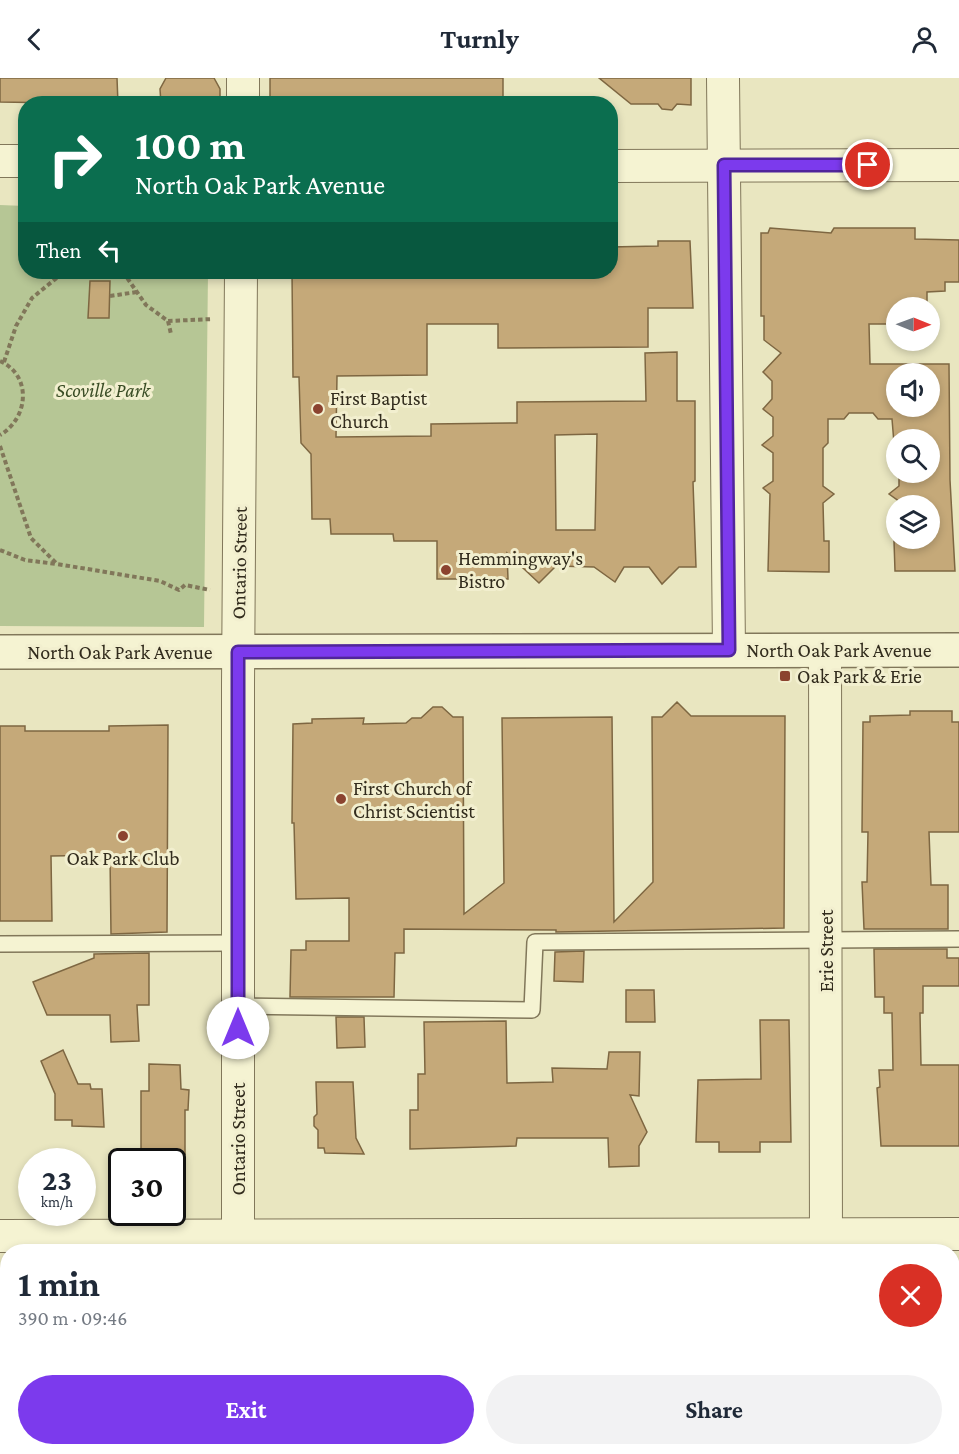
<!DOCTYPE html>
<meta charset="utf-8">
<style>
:root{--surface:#fff;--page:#f2f2f3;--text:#1f2937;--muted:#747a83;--accent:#7c3aed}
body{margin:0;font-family:"Crimson Pro",serif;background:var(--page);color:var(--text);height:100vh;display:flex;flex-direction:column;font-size:22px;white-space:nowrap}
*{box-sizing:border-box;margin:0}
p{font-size:20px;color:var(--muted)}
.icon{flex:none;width:33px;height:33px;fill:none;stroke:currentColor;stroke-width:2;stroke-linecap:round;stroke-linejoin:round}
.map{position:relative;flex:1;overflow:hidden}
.sheet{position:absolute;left:0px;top:1166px;width:960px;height:212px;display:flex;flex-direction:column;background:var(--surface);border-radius:24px 24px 0 0;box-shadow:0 3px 9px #0003}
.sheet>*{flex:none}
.banner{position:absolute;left:18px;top:18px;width:600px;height:183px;border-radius:24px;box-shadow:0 3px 9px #0003;background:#0b6e4f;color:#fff;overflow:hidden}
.needle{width:39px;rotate:91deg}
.controls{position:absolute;left:886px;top:219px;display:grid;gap:12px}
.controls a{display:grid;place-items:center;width:54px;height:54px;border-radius:50%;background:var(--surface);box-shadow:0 3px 9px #0003;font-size:30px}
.speed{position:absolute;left:18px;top:1070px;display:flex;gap:12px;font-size:30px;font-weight:700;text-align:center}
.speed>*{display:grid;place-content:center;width:78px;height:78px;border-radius:50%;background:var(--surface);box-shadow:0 3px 9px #0003;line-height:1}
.speed small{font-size:15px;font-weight:400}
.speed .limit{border:3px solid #111;border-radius:9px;background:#fff;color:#111}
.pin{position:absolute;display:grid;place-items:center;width:51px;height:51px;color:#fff;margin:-26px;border:3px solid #fff;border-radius:50%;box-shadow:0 2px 6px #0007}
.me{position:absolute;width:66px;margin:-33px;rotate:0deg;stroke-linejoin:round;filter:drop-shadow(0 0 4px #0008)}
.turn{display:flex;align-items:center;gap:21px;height:126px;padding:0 18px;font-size:27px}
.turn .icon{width:78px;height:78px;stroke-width:2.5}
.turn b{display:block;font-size:42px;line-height:51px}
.then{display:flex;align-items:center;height:57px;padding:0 18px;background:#0003;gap:12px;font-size:22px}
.round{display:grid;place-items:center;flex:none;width:63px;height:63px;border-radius:32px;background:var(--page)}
.summary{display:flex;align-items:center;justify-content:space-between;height:102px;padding:0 18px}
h1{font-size:36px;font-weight:700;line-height:45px}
.primary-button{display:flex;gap:12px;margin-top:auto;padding:12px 18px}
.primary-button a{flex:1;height:69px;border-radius:36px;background:var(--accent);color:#fff;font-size:24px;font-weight:700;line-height:69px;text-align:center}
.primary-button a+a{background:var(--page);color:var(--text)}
header{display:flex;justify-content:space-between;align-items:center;height:78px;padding:0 18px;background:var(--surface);font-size:27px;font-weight:700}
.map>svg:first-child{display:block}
.green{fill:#b6c695}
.building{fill:#c5a979;stroke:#7e6742;stroke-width:1.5;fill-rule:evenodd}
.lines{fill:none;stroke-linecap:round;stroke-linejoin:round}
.service-casing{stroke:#81775a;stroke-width:18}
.minor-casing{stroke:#81775a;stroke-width:34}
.tertiary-casing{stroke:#81775a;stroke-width:36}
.path{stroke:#81775a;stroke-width:4;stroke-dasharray:4.5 3;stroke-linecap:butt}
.service{stroke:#f5f3d2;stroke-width:15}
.minor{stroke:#f5f3d2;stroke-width:32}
.tertiary{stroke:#f5f3d2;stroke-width:33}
.route-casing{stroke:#51269a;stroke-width:15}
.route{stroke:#7c3aed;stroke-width:10}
.poi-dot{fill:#8b432f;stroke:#f2efcf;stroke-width:2}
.labels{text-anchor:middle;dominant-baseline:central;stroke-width:6;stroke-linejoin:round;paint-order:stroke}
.park-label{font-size:20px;font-style:italic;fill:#3a4d25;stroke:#f2efcf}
.poi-label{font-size:20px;fill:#322c1d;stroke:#f2efcf;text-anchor:start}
.street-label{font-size:20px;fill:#322c1d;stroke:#f2efcf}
</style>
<header><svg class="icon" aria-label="back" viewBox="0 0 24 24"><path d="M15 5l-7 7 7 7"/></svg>Turnly<svg class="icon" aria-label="person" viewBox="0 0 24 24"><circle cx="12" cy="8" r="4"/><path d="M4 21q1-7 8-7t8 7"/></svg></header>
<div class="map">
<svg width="959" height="1376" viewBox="0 0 959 1376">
<rect width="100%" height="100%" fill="#e9e6c0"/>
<g class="green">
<polygon points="0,127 25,128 26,194 208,194 204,549 0,548"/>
<rect x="278" y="1370" width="513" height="6"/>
</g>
<g class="building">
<polygon points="0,0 117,0 118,26 0,24"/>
<polygon points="166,0 214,0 220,11 220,26 161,26 160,11"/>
<polygon points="270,0 503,0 503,21 442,20 442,26 373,23 270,26"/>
<polygon points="599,0 691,0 691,27 677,26 672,32 662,31 658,26 631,26"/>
<path d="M770,150L831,155L834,150H915V161L959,162V204H945V213L927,214V230H897V246H869L870,286H949L950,402L955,493H895L894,463L930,460V428H900V424L889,416L899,408V394H930V362H897V367L894,365L892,341H878L873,335H849L844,341H828V365L823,370V408L834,416L823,425L824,463H829V494L768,493L770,416L763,410L773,403V375L762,367L773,358V339L763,331L772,321V303L763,294L781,275L764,262V238H761V155H768ZM897,296H930V328H897Z"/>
<path d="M658,163H690L693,230H648V269L498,270V246H427V297L337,298L336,359L431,358V346L517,345V324L646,323L645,275L677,274V323H695V403L693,404L696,489H679L662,506L649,489H624L615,504L594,489L556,488L539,505L507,475L508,501H437V463H394L393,456H331L330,441H312L311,376L301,365L299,299H293L292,194H610V169L658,168ZM597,356L595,452H556L555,357Z"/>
<polygon points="90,203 110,203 109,240 88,240"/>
<polygon points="677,624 691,638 785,638 784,850 556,854 556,852 404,851 404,875 395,875 394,919 290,919 291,872 306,872 306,863 349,863 349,820 296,821 294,745 292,745 293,646 312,645 312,641 364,640 363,646 406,645 412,640 421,640 433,629 442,629 453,639 463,639 464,836 504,805 502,640 612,639 614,844 653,804 652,639 662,639"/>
<polygon points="910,633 952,633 952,644 959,644 959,754 929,754 931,807 948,807 948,851 864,851 862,804 867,804 868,754 862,754 863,644 870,644 870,638 910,637"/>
<polygon points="168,647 167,854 111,856 110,777 51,778 52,843 0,843 0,648 25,648 25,653 109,653 109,648"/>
<polygon points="874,871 947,871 947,880 959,880 959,908 923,908 923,935 920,935 921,987 959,987 959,1068 881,1068 877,1010 880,1009 879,992 893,992 892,935 884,935 884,919 875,919"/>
<polygon points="584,873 583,904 554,903 555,874"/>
<polygon points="149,875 149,927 137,927 139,963 111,964 110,937 47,937 33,904 94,880 94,876"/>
<polygon points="626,912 654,912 655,944 626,944"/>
<polygon points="336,939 364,939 365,969 337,970"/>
<polygon points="760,942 789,942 791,1064 760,1064 760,1074 719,1074 719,1064 696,1064 698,1002 761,1001"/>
<polygon points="506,943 507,1005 553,1004 552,990 607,991 609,974 640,974 639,1018 630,1017 647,1054 639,1068 639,1088 609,1089 608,1060 517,1060 516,1068 410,1071 410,1032 418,1032 418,996 425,996 424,944"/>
<polygon points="63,972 78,1006 90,1006 91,1011 102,1011 104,1049 72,1048 72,1042 55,1042 55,1016 41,983"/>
<polygon points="149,986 180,987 181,1011 189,1012 188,1032 185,1032 185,1076 141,1076 141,1013 149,1013"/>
<polygon points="316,1004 353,1004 356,1060 364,1076 325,1075 324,1070 318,1070 318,1052 314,1048 314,1039 317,1036"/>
</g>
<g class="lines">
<defs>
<g id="service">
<polyline points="0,866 238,865"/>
<polyline points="238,928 532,932 535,864 959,861"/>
</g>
<g id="minor">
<polyline points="723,0 729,572"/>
<polyline points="243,26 243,0"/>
<polyline points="0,83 26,83"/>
<polyline points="610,88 959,87"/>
<polyline points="825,572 826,1173"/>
<polyline points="0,1158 959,1156"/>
<polyline points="238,1173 238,606 241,194"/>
<polyline points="827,1370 827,1376"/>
<polyline points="238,1376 238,1370"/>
</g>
<polyline id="tertiary" points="0,574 959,572"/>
</defs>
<use href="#service" class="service-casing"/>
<use href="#minor" class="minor-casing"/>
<use href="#tertiary" class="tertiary-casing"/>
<g class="path">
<polyline points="87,194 118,194"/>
<polyline points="123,194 146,227 168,243 213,241"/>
<polyline points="110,218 137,214"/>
<polyline points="168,243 171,256"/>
<path d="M0,283C33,298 28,341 0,357"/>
<polyline points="4,284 16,248 32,220 64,194"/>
<polyline points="0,368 31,460 57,486 160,503 179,512 185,507 210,512"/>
<polyline points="0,472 25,482 56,486"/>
</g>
<use href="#service" class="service"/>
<use href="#minor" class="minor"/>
<use href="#tertiary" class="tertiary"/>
</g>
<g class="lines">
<defs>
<polyline id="route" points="238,950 238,574 729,572 724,87 868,87"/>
</defs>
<use href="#route" class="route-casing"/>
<use href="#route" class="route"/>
</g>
<g class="poi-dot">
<circle cx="318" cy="331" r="6"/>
<circle cx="446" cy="492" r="6"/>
<rect x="779" y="592" width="12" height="12" rx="3"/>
<circle cx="341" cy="721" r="6"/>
<circle cx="123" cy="758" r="6"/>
</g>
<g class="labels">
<g class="park-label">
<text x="103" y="312">Scoville Park</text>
</g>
<g class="poi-label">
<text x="330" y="320">First Baptist<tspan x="330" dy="23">Church</tspan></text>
<text x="458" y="480">Hemmingway's<tspan x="458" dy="23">Bistro</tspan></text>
<text x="797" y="598">Oak Park &amp; Erie</text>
<text x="353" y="710">First Church of<tspan x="353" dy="23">Christ Scientist</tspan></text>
<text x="123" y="780" text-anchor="middle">Oak Park Club</text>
</g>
<g class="street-label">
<text transform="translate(239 485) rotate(-89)">Ontario Street</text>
<text x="839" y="572">North Oak Park Avenue</text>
<text x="120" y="574">North Oak Park Avenue</text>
<text transform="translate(826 873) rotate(-90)">Erie Street</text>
<text transform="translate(238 1061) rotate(-90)">Ontario Street</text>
</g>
</g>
</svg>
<div class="controls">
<a><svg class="needle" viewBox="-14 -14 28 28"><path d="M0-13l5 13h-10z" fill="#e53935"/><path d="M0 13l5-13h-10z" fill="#747a83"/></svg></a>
<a><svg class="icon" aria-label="sound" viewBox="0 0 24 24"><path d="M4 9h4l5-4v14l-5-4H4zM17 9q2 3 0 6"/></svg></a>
<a><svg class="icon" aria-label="search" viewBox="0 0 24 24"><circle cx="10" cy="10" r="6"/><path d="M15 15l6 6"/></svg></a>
<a><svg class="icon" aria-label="layers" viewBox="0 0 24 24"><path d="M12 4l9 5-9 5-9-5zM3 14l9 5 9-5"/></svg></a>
</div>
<div class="speed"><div>23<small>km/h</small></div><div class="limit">30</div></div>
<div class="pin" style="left:868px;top:87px;background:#d93025"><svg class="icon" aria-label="arrive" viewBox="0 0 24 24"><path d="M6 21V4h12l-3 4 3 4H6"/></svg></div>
<svg class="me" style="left:238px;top:950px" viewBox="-20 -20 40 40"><circle r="19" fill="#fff"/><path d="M0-13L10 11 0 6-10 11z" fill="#7c3aed"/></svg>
<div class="banner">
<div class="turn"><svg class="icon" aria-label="right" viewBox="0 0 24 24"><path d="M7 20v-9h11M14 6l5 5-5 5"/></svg><div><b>100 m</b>North Oak Park Avenue</div></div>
<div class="then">Then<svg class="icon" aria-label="left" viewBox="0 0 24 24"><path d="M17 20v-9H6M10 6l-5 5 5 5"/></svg></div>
</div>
<section class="sheet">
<div class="summary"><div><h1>1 min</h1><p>390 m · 09:46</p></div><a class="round" style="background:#d93025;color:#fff"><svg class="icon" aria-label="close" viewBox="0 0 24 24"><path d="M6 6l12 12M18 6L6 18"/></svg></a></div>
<div class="primary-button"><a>Exit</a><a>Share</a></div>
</section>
</div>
